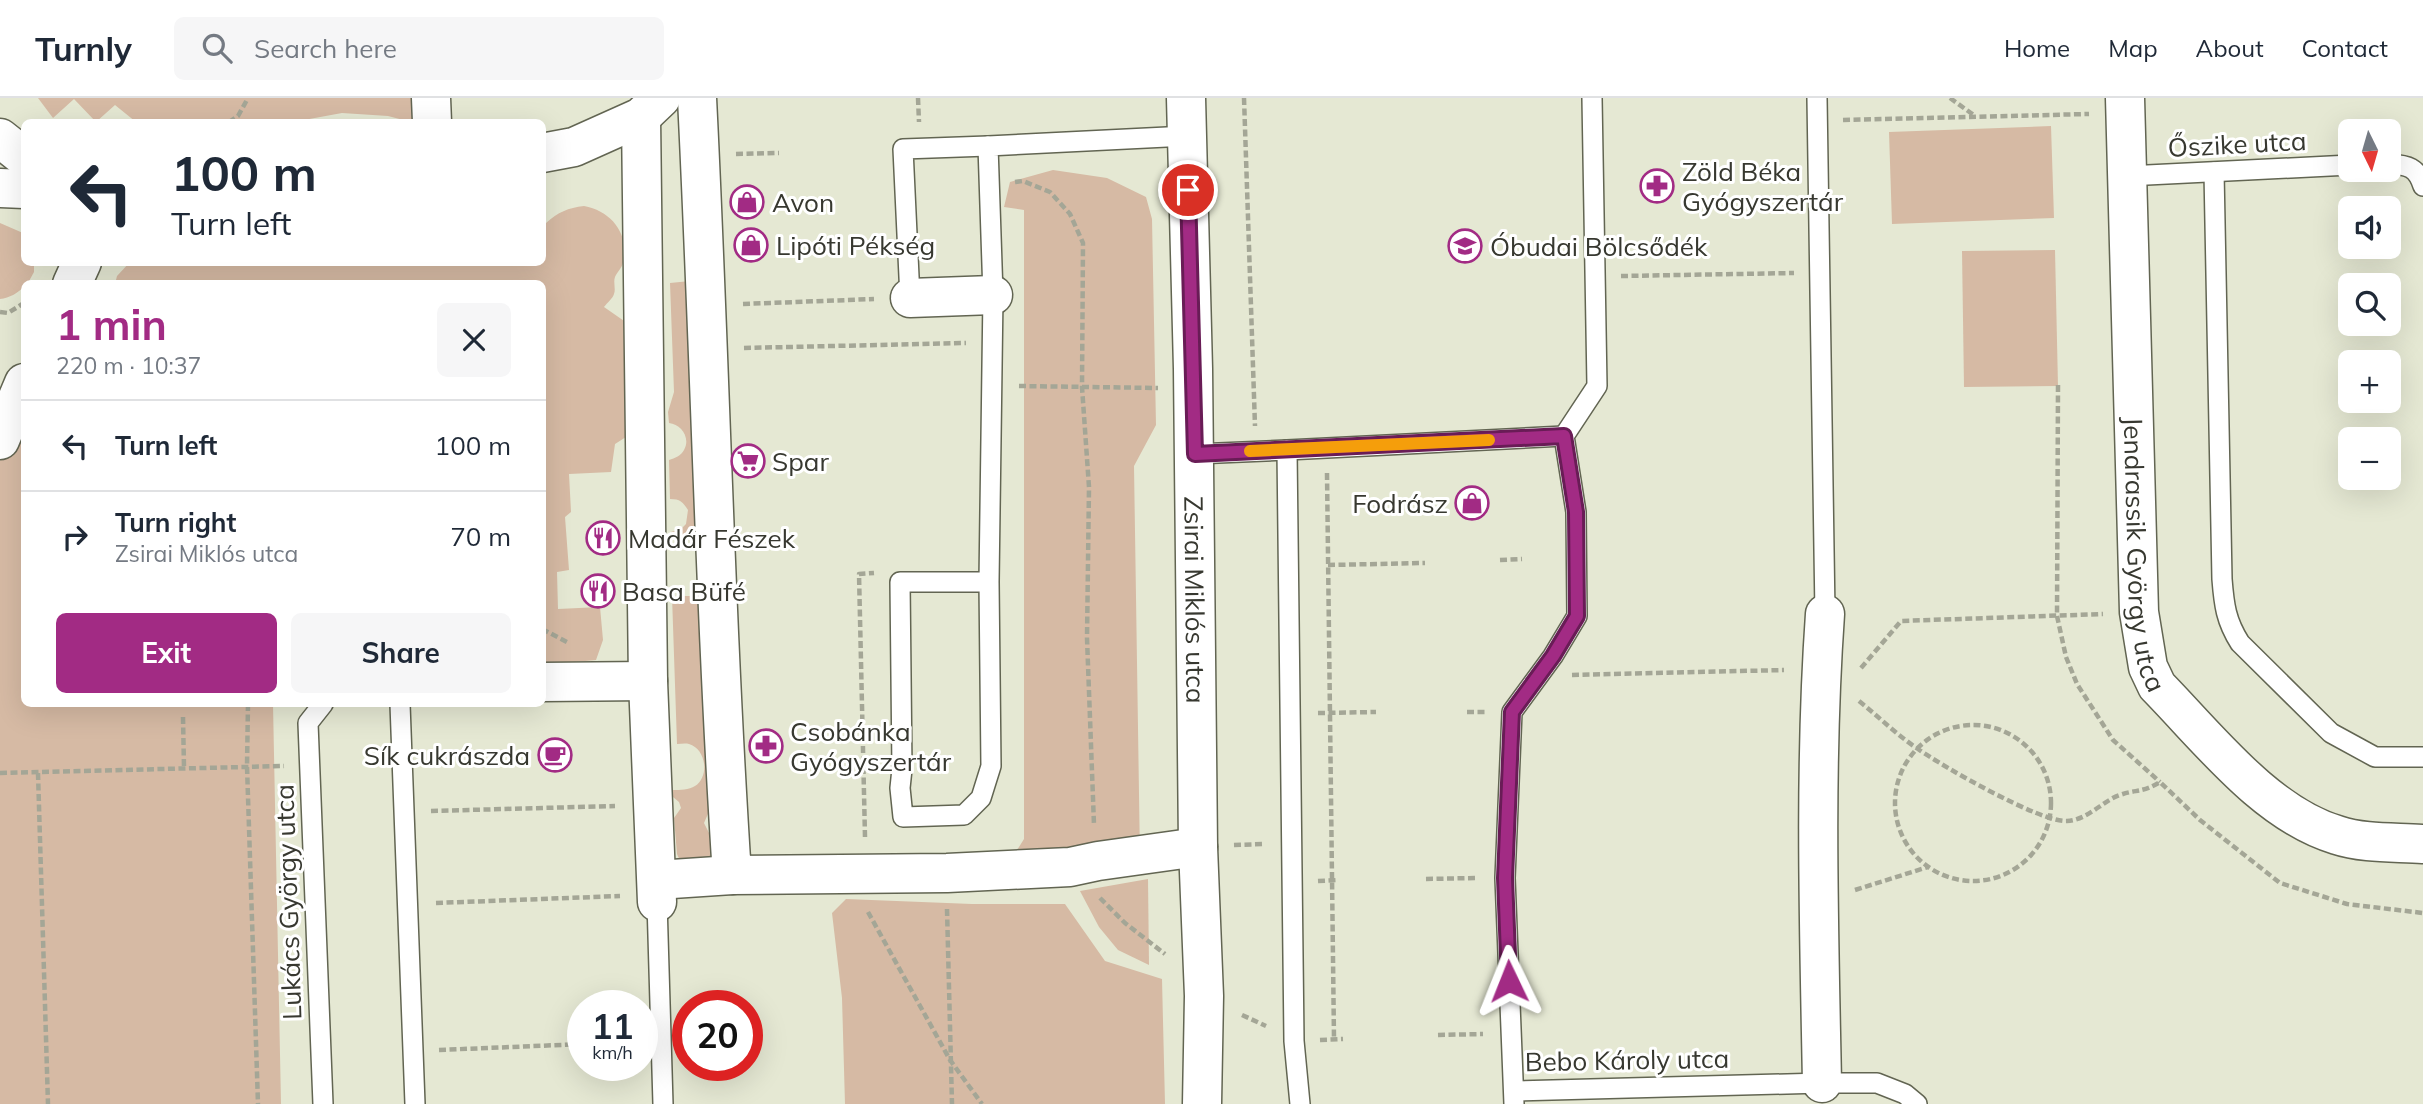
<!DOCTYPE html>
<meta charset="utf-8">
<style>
:root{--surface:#fff;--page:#f6f6f7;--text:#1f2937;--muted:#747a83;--line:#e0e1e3;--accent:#a22b84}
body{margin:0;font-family:Mulish,sans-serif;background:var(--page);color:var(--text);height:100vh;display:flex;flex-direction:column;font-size:26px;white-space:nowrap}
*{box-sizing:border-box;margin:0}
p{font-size:23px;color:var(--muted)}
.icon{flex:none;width:38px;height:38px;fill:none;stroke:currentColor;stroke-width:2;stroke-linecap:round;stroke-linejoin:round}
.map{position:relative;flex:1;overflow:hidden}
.sheet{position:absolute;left:21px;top:182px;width:525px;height:427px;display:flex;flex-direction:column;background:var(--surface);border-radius:10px;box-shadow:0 7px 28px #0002}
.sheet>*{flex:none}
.hud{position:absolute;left:21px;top:21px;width:525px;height:147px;border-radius:10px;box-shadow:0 7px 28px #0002;background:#fff;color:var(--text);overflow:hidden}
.needle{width:46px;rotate:175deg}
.tools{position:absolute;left:2338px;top:21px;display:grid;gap:14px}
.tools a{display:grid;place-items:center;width:63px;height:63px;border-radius:10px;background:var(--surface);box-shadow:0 7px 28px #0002;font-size:35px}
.speed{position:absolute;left:567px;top:892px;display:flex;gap:14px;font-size:35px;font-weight:700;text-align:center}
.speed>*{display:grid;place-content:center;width:91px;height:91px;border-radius:50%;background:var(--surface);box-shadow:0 7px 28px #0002;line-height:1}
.speed small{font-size:18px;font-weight:400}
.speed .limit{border:10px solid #d22;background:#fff;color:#111}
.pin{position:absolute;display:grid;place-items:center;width:60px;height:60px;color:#fff;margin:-30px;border:4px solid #fff;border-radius:50%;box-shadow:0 2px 7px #0007}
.me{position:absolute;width:77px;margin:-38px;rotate:358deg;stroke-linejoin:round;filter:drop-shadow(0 0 5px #0008)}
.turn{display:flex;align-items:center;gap:24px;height:147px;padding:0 35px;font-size:32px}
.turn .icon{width:91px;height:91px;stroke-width:2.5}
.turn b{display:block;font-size:49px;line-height:60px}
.round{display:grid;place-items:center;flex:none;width:74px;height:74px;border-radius:10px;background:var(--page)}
.overview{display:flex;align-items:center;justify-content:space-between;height:119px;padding:0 35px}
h1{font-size:42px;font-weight:700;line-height:52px;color:var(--accent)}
.action{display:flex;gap:14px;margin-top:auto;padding:14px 35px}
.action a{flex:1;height:80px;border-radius:10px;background:var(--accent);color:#fff;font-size:28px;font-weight:700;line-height:80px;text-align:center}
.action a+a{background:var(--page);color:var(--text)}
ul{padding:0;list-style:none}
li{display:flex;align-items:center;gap:21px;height:91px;padding:0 35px;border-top:2px solid var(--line)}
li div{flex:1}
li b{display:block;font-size:26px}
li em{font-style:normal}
header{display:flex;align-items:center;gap:42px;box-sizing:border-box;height:98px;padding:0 35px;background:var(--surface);border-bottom:2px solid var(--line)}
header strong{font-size:33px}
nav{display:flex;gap:38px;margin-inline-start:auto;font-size:24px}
.search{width:490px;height:63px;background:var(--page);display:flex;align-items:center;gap:18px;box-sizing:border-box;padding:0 24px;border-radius:10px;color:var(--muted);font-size:26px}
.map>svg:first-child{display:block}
.green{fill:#d6baa4}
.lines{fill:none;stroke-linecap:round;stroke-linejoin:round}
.lane-casing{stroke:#626552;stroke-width:22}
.street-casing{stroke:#626552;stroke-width:41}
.path{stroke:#a4a696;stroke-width:4.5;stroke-dasharray:7 3.5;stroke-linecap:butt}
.lane{stroke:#fff;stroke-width:19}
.street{stroke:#fff;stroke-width:38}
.route-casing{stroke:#691c56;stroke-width:18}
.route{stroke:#a22b84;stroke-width:12}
.slow{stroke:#f59e0b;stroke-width:12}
.labels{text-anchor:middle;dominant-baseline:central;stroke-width:6;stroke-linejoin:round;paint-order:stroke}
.street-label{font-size:26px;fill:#373830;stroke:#fff}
.poi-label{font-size:26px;fill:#373830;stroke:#fff;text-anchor:start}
</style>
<header>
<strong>Turnly</strong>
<div class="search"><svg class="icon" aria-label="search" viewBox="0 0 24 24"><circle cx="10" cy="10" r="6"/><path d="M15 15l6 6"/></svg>Search here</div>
<nav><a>Home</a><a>Map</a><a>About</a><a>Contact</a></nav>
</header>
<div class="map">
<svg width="2423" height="1006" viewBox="0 0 2423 1006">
<rect width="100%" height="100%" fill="#e5e8d3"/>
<g class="green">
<polygon points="38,0 420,0 421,24 411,24 388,18 342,15 293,24 136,24 115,7 96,24 74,1 53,20"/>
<polygon points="2051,28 2054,120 1892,126 1889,34"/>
<polygon points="1053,72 1107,80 1146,99 1152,121 1156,327 1134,368 1140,761 1014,757 1024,741 1024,112 1004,109 1010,84"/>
<path d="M584,108C612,113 630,137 623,165C622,170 617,174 615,179C613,184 616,191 614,196C613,200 607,205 604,209L627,225L630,329L626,339L615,346L611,374L569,376L571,414L565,419L569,472L557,474L558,511L600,509L603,542L596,562L543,567L542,186H115L117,178L130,164H542L543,123L546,125C558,114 568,110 584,108Z"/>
<path d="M0,125L23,135L24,164L34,165V174L28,185L24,186V189C17,195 10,200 0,201Z"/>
<polygon points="2055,152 2058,288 1964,289 1962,153"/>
<path d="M690,183L699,438L671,440V434L681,431L686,426L688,412C683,404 680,401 670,401L669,362C675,360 681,358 684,352C691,340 681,326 669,325L668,314L674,294L670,185Z"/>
<polygon points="24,299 24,606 273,606 281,1006 0,1006 0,363"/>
<path d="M672,498H713L710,711L704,725L710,737L718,740V762L680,763L677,756L674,720L681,710L679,704L673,699V692C680,692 689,692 695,688C710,678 706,651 689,646C685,645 681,646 677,646Z"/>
<polygon points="1148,781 1149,867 1118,852 1099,829 1080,793"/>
<polygon points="846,801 972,806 1065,806 1105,863 1162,881 1165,1006 845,1006 842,900 832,815"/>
</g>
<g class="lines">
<defs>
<g id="lane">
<polyline points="1817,0 1825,516"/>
<path d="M2389,66C2408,67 2417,69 2423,88"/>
<path d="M2214,74L2222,481C2224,507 2226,523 2240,545L2331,635L2375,659H2423"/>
<polyline points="2127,78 2350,67"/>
<polyline points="910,200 903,51 988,48"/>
<polyline points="1287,352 1564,338"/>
<polyline points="1195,356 1287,352 1294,943 1300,1006"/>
<polyline points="989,484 900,484 902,671 900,690 903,719 964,717 981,700 991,668 989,484 993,197 988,48 1187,38"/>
<polyline points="400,606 415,1006"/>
<polyline points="657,804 663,1006"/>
<polyline points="1514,993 1822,985 1877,985 1905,996 1917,1006"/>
<polyline points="323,1006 308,625 323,606"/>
<polyline points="1514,1006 1505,780 1512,614 1553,558 1577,518 1576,414 1564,338 1597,288 1592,0"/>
</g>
<g id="street">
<polyline points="431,0 432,24"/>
<path d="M697,0C710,259 715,518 732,777L947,775L1070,769L1098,763L1198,749"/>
<path id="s1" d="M1186,0L1193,271L1198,749L1204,898L1202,1006"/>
<path id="s2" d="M2125,0L2139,514L2148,569L2157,588C2208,640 2266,716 2337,737C2364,746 2395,744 2423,746"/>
<polyline points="641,19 648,583 657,804"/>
<polyline points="0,40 24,59"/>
<polyline points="542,55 574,49 641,19 661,0"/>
<polyline points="0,90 24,91"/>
<polyline points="72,186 82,164"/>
<polyline points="910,200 993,197"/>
<polyline points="0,342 24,285"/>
<polyline points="542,584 648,583"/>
<polyline points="657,782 732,777"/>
<path d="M1822,985C1819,829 1814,671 1825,516"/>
</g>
</defs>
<use href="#lane" class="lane-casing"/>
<use href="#street" class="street-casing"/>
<g class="path">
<polyline points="918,0 919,24"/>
<polyline points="1244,0 1255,328"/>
<polyline points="1950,0 1975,18"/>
<polyline points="1843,22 2089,16"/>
<polyline points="229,24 238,18 248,0"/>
<polyline points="736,56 779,55"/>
<polyline points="1015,84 1023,83 1050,94 1070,116 1083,145 1082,289 1089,389 1087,540 1094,727"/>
<polyline points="1621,178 1794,175"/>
<polyline points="743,206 874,201"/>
<polyline points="0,214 8,215 24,205"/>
<polyline points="744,250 966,245"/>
<polyline points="2058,287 2057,518 2066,559 2077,586 2113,642 2160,684"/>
<polyline points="1019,288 1158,290"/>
<polyline points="1327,375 1334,941"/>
<polyline points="1500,462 1522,461"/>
<polyline points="1328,467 1425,465"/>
<polyline points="542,531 569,545"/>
<polyline points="1861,570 1901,523 2103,516"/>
<polyline points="1572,577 1784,572"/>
<path d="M1859,603C1879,619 1897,637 1918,651C1942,668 2041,725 2067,723C2088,722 2102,703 2120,697C2137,691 2142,695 2160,684L2200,722L2280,785L2347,806L2423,815"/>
<polyline points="248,606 247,668 258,1006"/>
<polyline points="1467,614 1487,614"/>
<polyline points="1318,615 1376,614"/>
<polyline points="183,619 184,670"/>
<circle cx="1973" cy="705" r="78"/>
<polyline points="0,675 284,668"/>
<polyline points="38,675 48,1006"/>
<polyline points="431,713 615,708"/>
<polyline points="865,739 859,476 874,475"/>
<polyline points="1234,747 1264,746"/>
<polyline points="1426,781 1476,780"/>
<polyline points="1318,783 1338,782"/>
<polyline points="1855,792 1928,769"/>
<polyline points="1100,800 1125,825 1165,856"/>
<polyline points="436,805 620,798"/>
<polyline points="947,811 952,1006"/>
<polyline points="868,814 950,962 982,1006"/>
<polyline points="1242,917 1266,928"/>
<polyline points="1438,937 1483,936"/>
<polyline points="1320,942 1343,941"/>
<polyline points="439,952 583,946"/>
</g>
<use href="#lane" class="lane"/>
<use href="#street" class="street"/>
</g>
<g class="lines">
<defs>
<polyline id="route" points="1188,92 1195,356 1564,338 1576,414 1577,518 1553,558 1512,614 1505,780 1509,883"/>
</defs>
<use href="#route" class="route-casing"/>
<use href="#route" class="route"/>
<polyline class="slow" points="1250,353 1489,342"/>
</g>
<defs>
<symbol id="pharmacy-ring" viewBox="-11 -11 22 22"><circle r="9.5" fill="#fff" stroke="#a22b84" stroke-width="1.5"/><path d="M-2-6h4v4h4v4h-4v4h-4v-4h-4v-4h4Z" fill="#a22b84"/></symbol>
<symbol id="shop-ring" viewBox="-11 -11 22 22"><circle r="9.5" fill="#fff" stroke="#a22b84" stroke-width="1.5"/><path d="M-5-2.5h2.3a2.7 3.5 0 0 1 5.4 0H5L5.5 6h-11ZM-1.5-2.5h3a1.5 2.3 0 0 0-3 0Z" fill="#a22b84"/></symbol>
<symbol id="school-ring" viewBox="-11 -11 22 22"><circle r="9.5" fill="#fff" stroke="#a22b84" stroke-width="1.5"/><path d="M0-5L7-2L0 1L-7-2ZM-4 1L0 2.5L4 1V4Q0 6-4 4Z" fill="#a22b84"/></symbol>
<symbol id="supermarket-ring" viewBox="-11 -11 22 22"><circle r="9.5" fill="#fff" stroke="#a22b84" stroke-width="1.5"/><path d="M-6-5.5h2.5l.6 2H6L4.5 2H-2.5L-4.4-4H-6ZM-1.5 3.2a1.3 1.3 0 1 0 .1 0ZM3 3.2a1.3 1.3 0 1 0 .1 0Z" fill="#a22b84"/></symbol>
<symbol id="restaurant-ring" viewBox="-11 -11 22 22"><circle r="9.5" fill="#fff" stroke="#a22b84" stroke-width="1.5"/><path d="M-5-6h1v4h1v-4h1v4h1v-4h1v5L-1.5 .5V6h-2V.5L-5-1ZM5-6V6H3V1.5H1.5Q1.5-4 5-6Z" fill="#a22b84"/></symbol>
<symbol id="cafe-ring" viewBox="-11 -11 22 22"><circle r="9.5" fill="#fff" stroke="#a22b84" stroke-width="1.5"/><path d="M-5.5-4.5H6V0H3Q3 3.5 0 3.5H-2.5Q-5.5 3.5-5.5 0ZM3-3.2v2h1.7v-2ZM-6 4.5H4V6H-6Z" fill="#a22b84"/></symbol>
</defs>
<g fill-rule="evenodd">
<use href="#pharmacy-ring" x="1638" y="69" width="38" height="38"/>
<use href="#shop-ring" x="728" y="85" width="38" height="38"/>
<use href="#shop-ring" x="732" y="128" width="38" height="38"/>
<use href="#school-ring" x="1446" y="129" width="38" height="38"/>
<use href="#supermarket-ring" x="729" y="344" width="38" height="38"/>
<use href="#shop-ring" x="1453" y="386" width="38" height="38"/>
<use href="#restaurant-ring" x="584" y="421" width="38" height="38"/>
<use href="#restaurant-ring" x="579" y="474" width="38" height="38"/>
<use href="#pharmacy-ring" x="747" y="629" width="38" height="38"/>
<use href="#cafe-ring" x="536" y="638" width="38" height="38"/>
</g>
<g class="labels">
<g class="street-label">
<text transform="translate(2237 46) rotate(-3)">Őszike utca</text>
<text stroke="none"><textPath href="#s2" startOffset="457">Jendrassik György utca</textPath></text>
<text stroke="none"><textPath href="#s1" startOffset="502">Zsirai Miklós utca</textPath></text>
<text transform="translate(288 804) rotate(-92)">Lukács György utca</text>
<text transform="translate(1627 962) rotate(-1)">Bebo Károly utca</text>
</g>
<g class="poi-label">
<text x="1682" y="73">Zöld Béka<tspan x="1682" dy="30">Gyógyszertár</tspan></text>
<text x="772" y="104">Avon</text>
<text x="776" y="147">Lipóti Pékség</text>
<text x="1490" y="148">Óbudai Bölcsődék</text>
<text x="772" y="363">Spar</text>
<text x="1448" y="405" text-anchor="end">Fodrász</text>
<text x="628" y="440">Madár Fészek</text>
<text x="622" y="493">Basa Büfé</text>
<text x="790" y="633">Csobánka<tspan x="790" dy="30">Gyógyszertár</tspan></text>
<text x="530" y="657" text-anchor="end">Sík cukrászda</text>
</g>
</g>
</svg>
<div class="tools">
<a><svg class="needle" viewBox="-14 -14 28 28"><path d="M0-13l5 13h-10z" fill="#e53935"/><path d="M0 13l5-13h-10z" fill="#747a83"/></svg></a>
<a><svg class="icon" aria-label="sound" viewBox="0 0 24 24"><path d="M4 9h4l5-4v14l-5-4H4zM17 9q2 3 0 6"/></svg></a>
<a><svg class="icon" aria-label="search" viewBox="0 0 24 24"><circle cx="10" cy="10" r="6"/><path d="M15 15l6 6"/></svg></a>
<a>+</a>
<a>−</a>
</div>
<div class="speed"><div>11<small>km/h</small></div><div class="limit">20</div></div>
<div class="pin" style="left:1188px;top:92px;background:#d93025"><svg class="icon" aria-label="arrive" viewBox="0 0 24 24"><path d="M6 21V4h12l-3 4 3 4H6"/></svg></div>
<svg class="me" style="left:1509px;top:883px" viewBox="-20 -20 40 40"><path d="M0-17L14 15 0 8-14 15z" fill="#a22b84" stroke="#fff" stroke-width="4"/></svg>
<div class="hud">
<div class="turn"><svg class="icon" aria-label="left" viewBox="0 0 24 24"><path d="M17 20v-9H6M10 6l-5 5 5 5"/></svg><div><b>100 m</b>Turn left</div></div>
</div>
<section class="sheet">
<div class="overview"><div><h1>1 min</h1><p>220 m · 10:37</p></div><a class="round"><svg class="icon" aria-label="close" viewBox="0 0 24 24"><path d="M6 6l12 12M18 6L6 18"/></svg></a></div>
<ul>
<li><svg class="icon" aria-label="left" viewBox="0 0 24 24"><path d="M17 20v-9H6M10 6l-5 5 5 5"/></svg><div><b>Turn left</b></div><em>100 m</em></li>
<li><svg class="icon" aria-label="right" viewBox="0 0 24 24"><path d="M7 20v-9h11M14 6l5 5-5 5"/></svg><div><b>Turn right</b><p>Zsirai Miklós utca</p></div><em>70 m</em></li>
</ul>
<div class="action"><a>Exit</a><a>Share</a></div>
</section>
</div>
